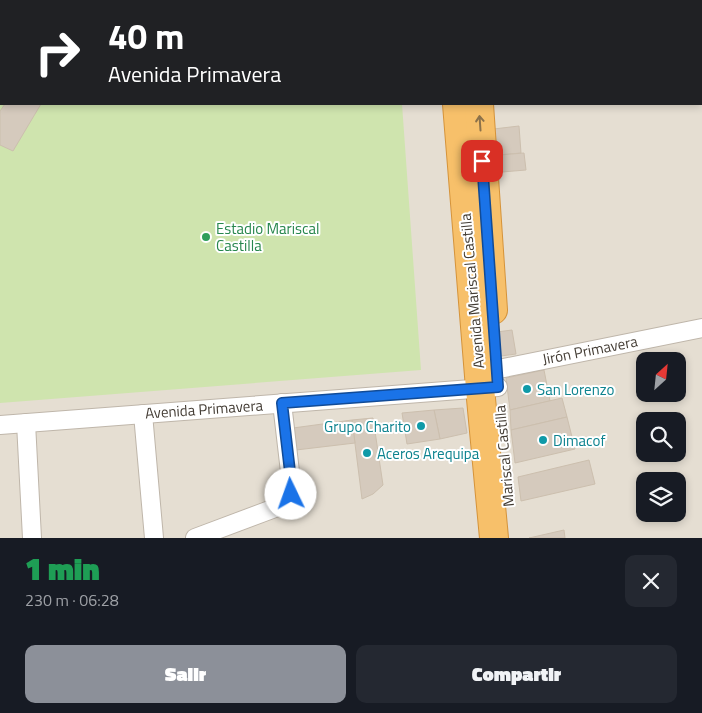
<!DOCTYPE html>
<html lang="es">
<meta charset="utf-8">
<style>
:root{--surface:#171b24;--page:#242831;--text:#f1f3f6;--muted:#9ea1a6;--accent:#8c9099}
body{margin:0;font-family:"Titillium Web",sans-serif;background:var(--page);color:var(--text);height:100vh;display:flex;flex-direction:column;font-size:19px;white-space:nowrap}
*{box-sizing:border-box;margin:0}
p{font-size:16px;color:var(--muted)}
.icon{flex:none;width:28px;height:28px;fill:none;stroke:currentColor;stroke-width:2;stroke-linecap:round;stroke-linejoin:round}
.map{position:relative;height:538px;overflow:hidden}
.drawer{display:flex;flex-direction:column;background:var(--surface);flex:1}
.drawer>*{flex:none}
.guide{position:absolute;left:0px;top:0px;width:702px;height:105px;box-shadow:0 2px 8px #0003;background:#202124;color:#fff;overflow:hidden}
.needle{width:32px;rotate:27deg}
.buttons{position:absolute;left:636px;top:352px;display:grid;gap:10px}
.buttons a{display:grid;place-items:center;width:50px;height:50px;border-radius:10px;background:var(--surface);box-shadow:0 2px 8px #0003;font-size:25px}
.pin{position:absolute;display:grid;place-items:center;width:42px;height:42px;color:#fff;margin:-21px;border-radius:10px;box-shadow:0 2px 8px #0006}
.me{position:absolute;width:55px;margin:-28px;rotate:357deg;stroke-linejoin:round;filter:drop-shadow(0 0 4px #0008)}
.turn{display:flex;align-items:center;gap:18px;height:105px;padding:0 25px;font-size:22px}
.turn .icon{width:65px;height:65px;stroke-width:2.5}
.turn b{display:block;font-size:35px;line-height:42px}
.round{display:grid;place-items:center;flex:none;width:52px;height:52px;border-radius:10px;background:var(--page)}
.summary{display:flex;align-items:center;justify-content:space-between;height:85px;padding:0 25px}
h1{font-size:30px;font-weight:800;line-height:38px;color:#1e9e55}
.action{display:flex;gap:10px;margin-top:auto;padding:10px 25px}
.action a{flex:1;height:58px;border-radius:10px;background:var(--accent);color:#fff;font-size:20px;font-weight:800;line-height:58px;text-align:center}
.action a+a{background:var(--page);color:var(--text)}
.map>svg:first-child{display:block}
.residential{fill:#e5ded2;fill-rule:evenodd}
.green{fill:#cfe4ae}
.building{fill:#d5cabd;stroke:#ccbfae}
.lines{fill:none;stroke-linecap:round;stroke-linejoin:round}
.street-casing{stroke:#bfb6aa;stroke-width:20}
.highway-casing{stroke:#d5933a;stroke-width:30}
.street{stroke:#fff;stroke-width:18}
.highway{stroke:#f7c06a;stroke-width:28}
.oneway{stroke:#8b714a}
.route-casing{stroke:#114b97;stroke-width:12}
.route{stroke:#1a73e8;stroke-width:9}
.leisure-dot{fill:#2e9e5b;stroke:#fff;stroke-width:2}
.culture-dot{fill:#0f9aa8;stroke:#fff;stroke-width:2}
.labels{text-anchor:middle;dominant-baseline:central;stroke-width:4;stroke-linejoin:round;paint-order:stroke}
.leisure-label{font-size:15px;fill:#27864d;stroke:#fff;text-anchor:start}
.street-label{font-size:15px;fill:#433c34;stroke:#fff}
.culture-label{font-size:15px;fill:#0d838f;stroke:#fff;text-anchor:start}
</style>
<div class="map">
<svg width="702" height="538" viewBox="0 0 702 538">
<rect width="100%" height="100%" fill="#f1ece4"/>
<path class="residential" d="M0,0H702V538H0ZM1,1H701V104H1ZM645,361H678V394H645ZM645,421H678V454H645ZM645,481H678V514H645Z"/>
<polygon class="green" points="0,0 395,0 395,1 1,1 1,104 402,104 421,370 0,403"/>
<g class="building">
<polygon points="69,0 101,0 68,1"/>
<rect x="639" y="0" width="22" height="1"/>
<polygon points="685,0 702,0 702,15 701,1"/>
<polygon points="5,104 41,104 13,151 0,145 0,111"/>
<polygon points="519,126 521,153 488,156 485,130"/>
<polygon points="524,153 526,170 490,173 488,156"/>
<polygon points="512,330 516,354 501,356 497,332"/>
<polygon points="544,370 550,401 510,410 506,378"/>
<polygon points="562,398 567,417 511,430 510,410"/>
<polygon points="463,408 467,433 440,439 434,410"/>
<polygon points="434,410 440,439 407,444 402,413"/>
<polygon points="567,417 575,449 515,463 511,430"/>
<polygon points="373,418 383,485 373,494 362,499 352,420"/>
<polygon points="352,420 355,443 296,450 293,428"/>
<polygon points="589,460 595,484 521,501 518,477"/>
<polygon points="564,530 565,538 529,538"/>
</g>
<g class="lines">
<defs>
<g id="street">
<polyline points="701,35 702,35"/>
<polyline points="479,373 702,328"/>
<polyline points="143,414 154,538"/>
<polyline points="26,423 32,538"/>
<polyline points="0,425 498,387"/>
<polyline points="195,538 283,505 291,494 292,489 282,403"/>
</g>
<g id="highway">
<polyline points="448,0 448,1"/>
<polyline points="471,0 471,1"/>
<polyline points="457,104 480,388 494,538"/>
<polyline points="479,104 493,310"/>
</g>
</defs>
<use href="#street" class="street-casing"/>
<use href="#highway" class="highway-casing"/>
<use href="#street" class="street"/>
<use href="#highway" class="highway"/>
</g>
<defs><path id="oneway-shaft" d="M-6 0H5M1.5-3L5.5 0L1.5 3" fill="none" stroke-width="1.6" stroke-linecap="round" stroke-linejoin="round" transform="scale(1.25)"/></defs>
<use class="oneway" href="#oneway-shaft" transform="translate(480 123) rotate(-94)"/>
<g class="lines">
<defs>
<polyline id="route" points="291,494 292,489 282,403 498,387 482,161"/>
</defs>
<use href="#route" class="route-casing"/>
<use href="#route" class="route"/>
</g>
<circle class="leisure-dot" cx="206" cy="237" r="5"/>
<g class="culture-dot">
<circle cx="527" cy="389" r="5"/>
<circle cx="421" cy="426" r="5"/>
<circle cx="543" cy="440" r="5"/>
<circle cx="367" cy="453" r="5"/>
</g>
<g class="labels">
<g class="leisure-label">
<text x="216" y="228">Estadio Mariscal<tspan x="216" dy="17">Castilla</tspan></text>
</g>
<g class="street-label">
<text transform="translate(472 291) rotate(-95)">Avenida Mariscal Castilla</text>
<text transform="translate(590 350) rotate(-11)">Jirón Primavera</text>
<text transform="translate(204 409) rotate(-4)">Avenida Primavera</text>
<text transform="translate(504 456) rotate(-95)">Mariscal Castilla</text>
</g>
<g class="culture-label">
<text x="537" y="389">San Lorenzo</text>
<text x="411" y="426" text-anchor="end">Grupo Charito</text>
<text x="553" y="440">Dimacof</text>
<text x="377" y="453">Aceros Arequipa</text>
</g>
</g>
</svg>
<div class="buttons">
<a><svg class="needle" viewBox="-14 -14 28 28"><path d="M0-13l5 13h-10z" fill="#e53935"/><path d="M0 13l5-13h-10z" fill="#9ea1a6"/></svg></a>
<a><svg class="icon" aria-label="search" viewBox="0 0 24 24"><circle cx="10" cy="10" r="6"/><path d="M15 15l6 6"/></svg></a>
<a><svg class="icon" aria-label="layers" viewBox="0 0 24 24"><path d="M12 4l9 5-9 5-9-5zM3 14l9 5 9-5"/></svg></a>
</div>
<div class="pin" style="left:482px;top:161px;background:#d93025"><svg class="icon" aria-label="arrive" viewBox="0 0 24 24"><path d="M6 21V4h12l-3 4 3 4H6"/></svg></div>
<svg class="me" style="left:291px;top:494px" viewBox="-20 -20 40 40"><circle r="19" fill="#fff"/><path d="M0-13L10 11 0 6-10 11z" fill="#1a73e8"/></svg>
<div class="guide">
<div class="turn"><svg class="icon" aria-label="right" viewBox="0 0 24 24"><path d="M7 20v-9h11M14 6l5 5-5 5"/></svg><div><b>40 m</b>Avenida Primavera</div></div>
</div>
</div>
<section class="drawer">
<div class="summary"><div><h1>1 min</h1><p>230 m · 06:28</p></div><a class="round"><svg class="icon" aria-label="close" viewBox="0 0 24 24"><path d="M6 6l12 12M18 6L6 18"/></svg></a></div>
<div class="action"><a>Salir</a><a>Compartir</a></div>
</section>
